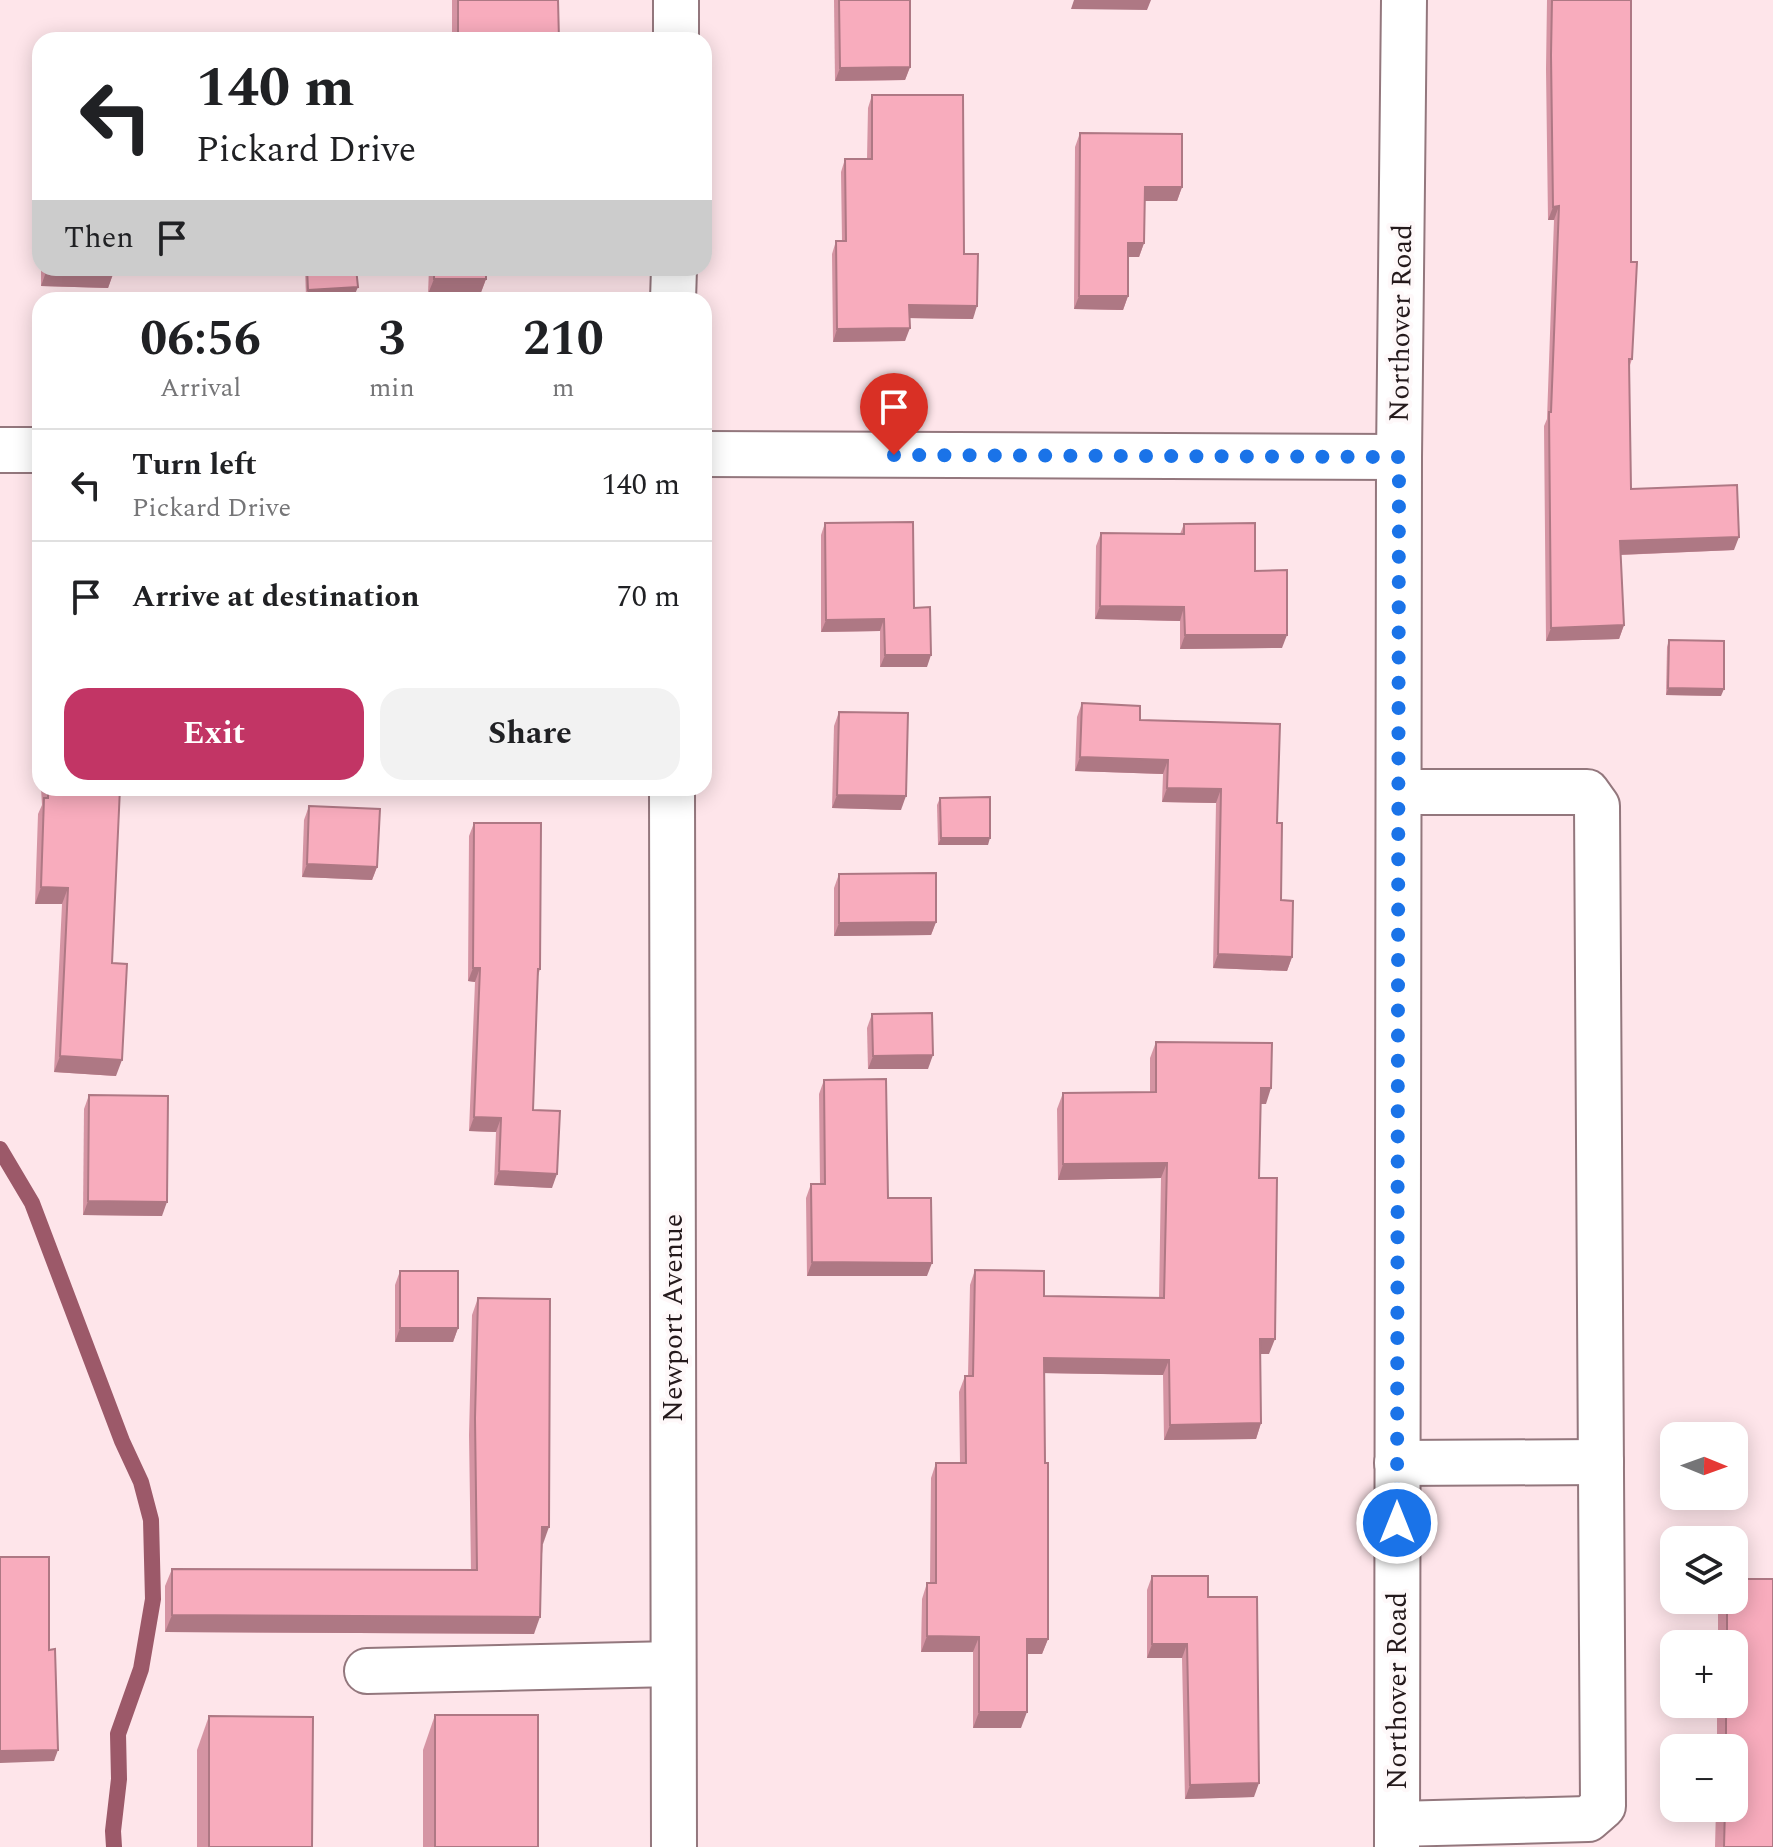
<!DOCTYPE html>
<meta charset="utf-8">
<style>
:root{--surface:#fff;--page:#f2f2f2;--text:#202124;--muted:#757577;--line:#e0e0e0;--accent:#c23565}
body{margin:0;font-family:Spectral,serif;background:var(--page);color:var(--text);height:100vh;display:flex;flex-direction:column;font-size:30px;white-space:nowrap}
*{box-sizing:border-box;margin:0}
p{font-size:26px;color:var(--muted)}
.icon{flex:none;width:44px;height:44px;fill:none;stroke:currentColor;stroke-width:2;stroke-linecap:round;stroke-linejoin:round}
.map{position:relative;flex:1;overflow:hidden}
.drawer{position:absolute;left:32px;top:292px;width:680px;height:504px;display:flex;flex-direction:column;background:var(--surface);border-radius:24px;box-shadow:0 4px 20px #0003}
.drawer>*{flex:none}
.hud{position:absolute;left:32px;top:32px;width:680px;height:244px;border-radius:24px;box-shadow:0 4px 20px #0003;background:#fff;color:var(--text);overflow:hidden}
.needle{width:52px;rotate:91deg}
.fabs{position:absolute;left:1660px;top:1422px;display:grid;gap:16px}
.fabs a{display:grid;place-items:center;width:88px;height:88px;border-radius:16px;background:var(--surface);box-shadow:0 4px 20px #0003;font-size:40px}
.pin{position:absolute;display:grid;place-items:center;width:68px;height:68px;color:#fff;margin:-82px -34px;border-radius:50% 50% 50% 0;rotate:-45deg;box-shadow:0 0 8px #0007}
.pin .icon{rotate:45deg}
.me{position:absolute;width:88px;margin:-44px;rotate:0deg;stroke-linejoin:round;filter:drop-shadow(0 0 6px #0008)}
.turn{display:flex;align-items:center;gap:28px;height:168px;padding:0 32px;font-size:36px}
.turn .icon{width:104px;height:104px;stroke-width:2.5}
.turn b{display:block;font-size:56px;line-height:68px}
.then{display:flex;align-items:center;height:76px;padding:0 32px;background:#0003;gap:16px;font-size:30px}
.eta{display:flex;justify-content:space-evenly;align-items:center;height:136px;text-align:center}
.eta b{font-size:48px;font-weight:700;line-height:56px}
.action{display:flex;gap:16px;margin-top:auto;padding:16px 32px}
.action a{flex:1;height:92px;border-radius:24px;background:var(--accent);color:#fff;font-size:32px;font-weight:700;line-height:92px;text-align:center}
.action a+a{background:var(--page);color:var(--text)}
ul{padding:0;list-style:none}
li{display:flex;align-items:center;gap:24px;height:112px;padding:0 32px;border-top:2px solid var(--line)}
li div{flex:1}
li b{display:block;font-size:30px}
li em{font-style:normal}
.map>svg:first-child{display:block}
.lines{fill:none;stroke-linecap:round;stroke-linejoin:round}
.stream{stroke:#9c5969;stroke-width:16}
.minor-casing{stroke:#93777d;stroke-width:48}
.minor{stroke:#fff;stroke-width:44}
.wall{fill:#d594a3}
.shaded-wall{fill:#ae7884}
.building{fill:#f8acbd;stroke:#ae7884;stroke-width:2}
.route{stroke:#1a73e8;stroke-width:14;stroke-dasharray:0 25.2}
.labels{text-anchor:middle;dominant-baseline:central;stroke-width:8;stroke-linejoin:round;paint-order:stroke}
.street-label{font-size:28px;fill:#24191b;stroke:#fef8f9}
</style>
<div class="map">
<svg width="1773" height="1847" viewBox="0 0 1773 1847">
<rect width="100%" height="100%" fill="#fee5ea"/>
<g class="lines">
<polyline class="stream" points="0,1149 32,1203 122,1441 141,1482 151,1520 153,1599 141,1669 118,1734 119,1779 113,1831 114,1847"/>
<defs>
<g id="minor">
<polyline points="676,40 676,0"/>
<polyline points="673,300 674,268"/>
<polyline points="0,450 40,450"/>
<polyline points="704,454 1399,457"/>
<polyline points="672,788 674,1847"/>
<polyline points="1397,1463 1601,1462"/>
<polyline points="367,1671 673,1664"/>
<polyline points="1397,1824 1588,1819 1603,1806 1597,806 1587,792 1399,792"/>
<polyline points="1397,1847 1399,457 1404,0"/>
</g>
</defs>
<use href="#minor" class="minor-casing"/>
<use href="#minor" class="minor"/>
</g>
<g class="wall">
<polygon points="452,0 558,0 559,40 452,40"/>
<polygon points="834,0 910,0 910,67 905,80 835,81"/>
<polygon points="1547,0 1631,0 1632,359 1629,368 1631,489 1734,550 1621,555 1624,625 1619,639 1546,641 1544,426 1547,419 1554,220 1548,220 1546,69"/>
<polygon points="872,95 964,254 973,319 910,318 905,341 833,342 832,254 836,241 842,241 841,172 845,159 867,159 868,108"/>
<polygon points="1080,133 1182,187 1177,201 1145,201 1144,243 1139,257 1128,257 1128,296 1123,310 1074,309 1075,147"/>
<polygon points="41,268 113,268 113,274 108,288 41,286"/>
<polygon points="305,268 356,268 355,294 306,297"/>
<polygon points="429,268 486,268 486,279 480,295 428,294"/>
<polygon points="825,523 914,608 927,667 880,667 880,631 821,632 821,535"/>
<polygon points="1184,524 1255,571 1282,648 1180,649 1180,621 1095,619 1096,546 1101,533 1180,534"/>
<polygon points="1669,640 1721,696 1666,695 1667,647"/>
<polygon points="1082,703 1140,720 1277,823 1281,900 1292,957 1287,971 1213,968 1216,803 1162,802 1163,774 1075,771 1077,717"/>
<polygon points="839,712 901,810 832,808 834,726"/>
<polygon points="41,788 154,788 153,790 120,791 112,963 116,1076 54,1072 62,904 35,904 38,814 42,805"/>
<polygon points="940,798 988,845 938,845 937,805"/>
<polygon points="309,806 377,867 372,880 302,877 304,820"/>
<polygon points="474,823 540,969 538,976 533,1110 552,1188 494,1185 496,1132 469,1131 475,982 468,981 469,836"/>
<polygon points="839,874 936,922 931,935 834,936 834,888"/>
<polygon points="872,1014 928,1069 868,1069 867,1028"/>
<polygon points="1156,1042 1266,1104 1261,1104 1259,1178 1269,1354 1260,1354 1261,1423 1256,1439 1164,1440 1163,1375 1044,1373 1048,1639 1042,1654 1027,1654 1021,1728 973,1728 973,1652 921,1652 922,1599 927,1583 930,1583 931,1478 936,1463 960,1463 959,1392 965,1376 968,1376 970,1285 975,1270 1044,1296 1159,1298 1161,1178 1058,1180 1057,1109 1063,1093 1150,1092 1150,1058"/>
<polygon points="824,1080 888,1198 927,1276 807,1276 806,1198 811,1184 820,1184 819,1094"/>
<polygon points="89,1095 162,1216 83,1215 84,1109"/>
<polygon points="400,1271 458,1328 453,1342 395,1342 395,1285"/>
<polygon points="478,1298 543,1544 534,1634 165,1632 165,1586 172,1569 471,1570 469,1435 472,1315"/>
<polygon points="1152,1576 1208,1597 1254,1797 1185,1799 1182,1658 1147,1658 1147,1590"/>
<polygon points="1720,1600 1734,1600 1773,1847 1715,1847 1716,1808 1734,1808 1734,1748 1717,1748 1717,1704 1734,1704 1734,1644 1718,1644 1718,1604"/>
<polygon points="435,1715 538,1847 423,1847 423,1750"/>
<polygon points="209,1716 312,1847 197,1847 197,1750"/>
</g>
<g class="shaded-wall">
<polygon points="1074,0 1151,0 1147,10 1071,9"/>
<polygon points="910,67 905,80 835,81 840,68"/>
<polygon points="1145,187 1182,187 1177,201 1140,201"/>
<polygon points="1559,206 1554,220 1548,220 1553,207"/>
<polygon points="1128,243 1144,243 1139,257 1123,257"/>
<polygon points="46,272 113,274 108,288 41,286"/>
<polygon points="434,279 486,279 480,295 428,294"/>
<polygon points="358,287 355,294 306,297 308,290"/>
<polygon points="1079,296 1128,296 1123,310 1074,309"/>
<polygon points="909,305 977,306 973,319 905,318"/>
<polygon points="910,328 905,341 833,342 837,329"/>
<polygon points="1739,537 1734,550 1615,555 1620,541"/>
<polygon points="1100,606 1184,607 1180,621 1095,619"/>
<polygon points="884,619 880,631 821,632 826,620"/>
<polygon points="1624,625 1619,639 1546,641 1551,628"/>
<polygon points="1185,635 1287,635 1282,648 1180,649"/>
<polygon points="885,655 931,655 927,667 880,667"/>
<polygon points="1668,688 1724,689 1721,696 1666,695"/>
<polygon points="1080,757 1168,760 1163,774 1075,771"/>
<polygon points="115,788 154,788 153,790 114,791"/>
<polygon points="1167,788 1221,789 1216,803 1162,802"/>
<polygon points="837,795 906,796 901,810 832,808"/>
<polygon points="941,838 990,838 988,845 938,845"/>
<polygon points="307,864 377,867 372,880 302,877"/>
<polygon points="41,887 68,888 62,904 35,904"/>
<polygon points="936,922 931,935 834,936 839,923"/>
<polygon points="1218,954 1292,957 1287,971 1213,968"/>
<polygon points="473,968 480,968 475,982 468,981"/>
<polygon points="933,1055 928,1069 868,1069 873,1056"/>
<polygon points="60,1056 122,1060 116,1076 54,1072"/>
<polygon points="1261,1088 1271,1088 1266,1104 1255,1104"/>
<polygon points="474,1117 501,1118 496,1132 469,1131"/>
<polygon points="1167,1163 1161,1178 1058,1180 1063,1164"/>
<polygon points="499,1171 557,1174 552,1188 494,1185"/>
<polygon points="88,1201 167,1202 162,1216 83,1215"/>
<polygon points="812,1262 932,1263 927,1276 807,1276"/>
<polygon points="400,1328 458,1328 453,1342 395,1342"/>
<polygon points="1260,1339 1275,1339 1269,1354 1254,1354"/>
<polygon points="1044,1358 1169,1360 1163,1375 1038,1373"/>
<polygon points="1261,1423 1256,1439 1164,1440 1170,1425"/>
<polygon points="542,1527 549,1527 543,1544 536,1544"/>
<polygon points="172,1615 540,1617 534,1634 165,1632"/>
<polygon points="927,1636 979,1637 973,1652 921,1652"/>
<polygon points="1027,1639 1048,1639 1042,1654 1022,1654"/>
<polygon points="1152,1644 1187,1644 1182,1658 1147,1658"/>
<polygon points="979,1712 1027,1712 1021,1728 973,1728"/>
<polygon points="58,1750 54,1761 0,1763 0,1751"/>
<polygon points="1259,1783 1254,1797 1185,1799 1190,1785"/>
</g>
<g class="building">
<polygon points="458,0 558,0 559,40 458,40"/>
<polygon points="839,0 910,0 910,67 840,68"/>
<polygon points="1552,0 1631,0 1631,262 1637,262 1632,359 1629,359 1631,489 1737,485 1739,537 1620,541 1624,625 1551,628 1549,412 1551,412 1559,206 1553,207 1551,55"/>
<rect x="308" y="39" width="45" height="1"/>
<polygon points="872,95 963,95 964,254 978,254 977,306 909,305 910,328 837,329 836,241 846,241 845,159 872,159"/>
<polygon points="1080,133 1182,134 1182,187 1145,187 1144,243 1128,243 1128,296 1079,296"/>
<polygon points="46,268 113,268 113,274 46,272"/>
<polygon points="307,268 356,268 358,287 308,290"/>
<rect x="434" y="268" width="52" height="11"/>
<polygon points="913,522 914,608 930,607 931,655 885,655 884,619 826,620 825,523"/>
<polygon points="1255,523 1255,571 1287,570 1287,635 1185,635 1184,607 1100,606 1101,533 1184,534 1184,524"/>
<polygon points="1669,640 1724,641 1724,689 1668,688"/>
<polygon points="1082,703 1140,706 1140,720 1280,724 1277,823 1282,823 1281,900 1293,901 1292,957 1218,954 1221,789 1167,788 1168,760 1080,757"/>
<polygon points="839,712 908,713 906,796 837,795"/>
<polygon points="48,788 120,788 112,963 127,964 122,1060 60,1056 68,888 41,887 44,798 48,798"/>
<polygon points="990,797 990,838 941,838 940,798"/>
<polygon points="309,806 380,809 377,867 307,864"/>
<polygon points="474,823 541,823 540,969 538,969 533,1110 560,1111 557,1174 499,1171 501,1118 474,1117 480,968 473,968"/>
<polygon points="936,873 936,922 839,923 839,874"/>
<polygon points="932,1013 933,1055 873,1056 872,1014"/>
<polygon points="1156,1042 1272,1043 1271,1088 1261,1088 1259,1178 1277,1178 1275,1339 1260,1339 1261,1423 1170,1425 1169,1360 1044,1358 1045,1463 1048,1463 1048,1639 1027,1639 1027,1712 979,1712 979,1637 927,1636 927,1583 936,1583 936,1463 966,1463 965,1376 973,1376 975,1270 1044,1271 1044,1296 1164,1298 1167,1163 1063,1164 1063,1093 1156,1092"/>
<polygon points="886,1079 888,1198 931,1198 932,1263 812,1262 811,1184 825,1184 824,1080"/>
<polygon points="89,1095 168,1096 167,1202 88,1201"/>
<rect x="400" y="1271" width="58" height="57"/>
<polygon points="478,1298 550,1299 549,1527 542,1527 540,1617 172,1615 172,1569 477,1570 475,1418"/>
<polygon points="0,1557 49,1557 49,1650 55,1649 58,1750 0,1751"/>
<polygon points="1152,1576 1208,1576 1208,1597 1257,1597 1259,1783 1190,1785 1187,1644 1152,1644"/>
<polygon points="1734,1579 1773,1579 1773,1847 1724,1847 1725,1808 1734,1808 1734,1748 1726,1748 1726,1704 1734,1704 1734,1644 1727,1644 1727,1600 1734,1600"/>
<rect x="435" y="1715" width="103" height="132"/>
<polygon points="209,1716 313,1717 312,1847 209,1847"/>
</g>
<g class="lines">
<polyline class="route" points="894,455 1399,457 1397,1523"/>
</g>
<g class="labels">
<g class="street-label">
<text transform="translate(1401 323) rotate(-89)">Northover Road</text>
<text transform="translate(673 1318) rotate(-90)">Newport Avenue</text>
<text transform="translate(1397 1691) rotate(-90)">Northover Road</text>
</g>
</g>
</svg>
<div class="fabs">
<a><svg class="needle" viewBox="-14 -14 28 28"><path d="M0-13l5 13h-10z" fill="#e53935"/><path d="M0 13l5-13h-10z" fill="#757577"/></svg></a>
<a><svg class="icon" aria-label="layers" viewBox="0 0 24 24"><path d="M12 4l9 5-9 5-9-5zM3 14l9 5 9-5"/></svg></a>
<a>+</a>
<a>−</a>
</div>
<div class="pin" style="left:894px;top:455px;background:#d93025"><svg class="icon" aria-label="arrive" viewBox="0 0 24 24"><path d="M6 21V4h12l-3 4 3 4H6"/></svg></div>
<svg class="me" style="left:1397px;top:1523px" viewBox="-20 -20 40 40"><circle r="17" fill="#1a73e8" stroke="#fff" stroke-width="3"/><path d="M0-11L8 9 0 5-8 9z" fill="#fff"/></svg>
<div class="hud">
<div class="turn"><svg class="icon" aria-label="left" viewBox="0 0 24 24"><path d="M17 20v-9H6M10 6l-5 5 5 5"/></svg><div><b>140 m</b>Pickard Drive</div></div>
<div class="then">Then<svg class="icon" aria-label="arrive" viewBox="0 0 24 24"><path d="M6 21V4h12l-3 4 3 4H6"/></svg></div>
</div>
<section class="drawer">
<div class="eta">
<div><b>06:56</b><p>Arrival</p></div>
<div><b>3</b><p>min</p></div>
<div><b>210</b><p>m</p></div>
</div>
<ul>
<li><svg class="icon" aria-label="left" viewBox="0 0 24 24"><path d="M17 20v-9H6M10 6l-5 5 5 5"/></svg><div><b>Turn left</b><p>Pickard Drive</p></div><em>140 m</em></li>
<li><svg class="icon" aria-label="arrive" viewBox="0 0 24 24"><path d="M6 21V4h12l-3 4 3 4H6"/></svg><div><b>Arrive at destination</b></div><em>70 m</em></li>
</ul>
<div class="action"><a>Exit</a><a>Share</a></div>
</section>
</div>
